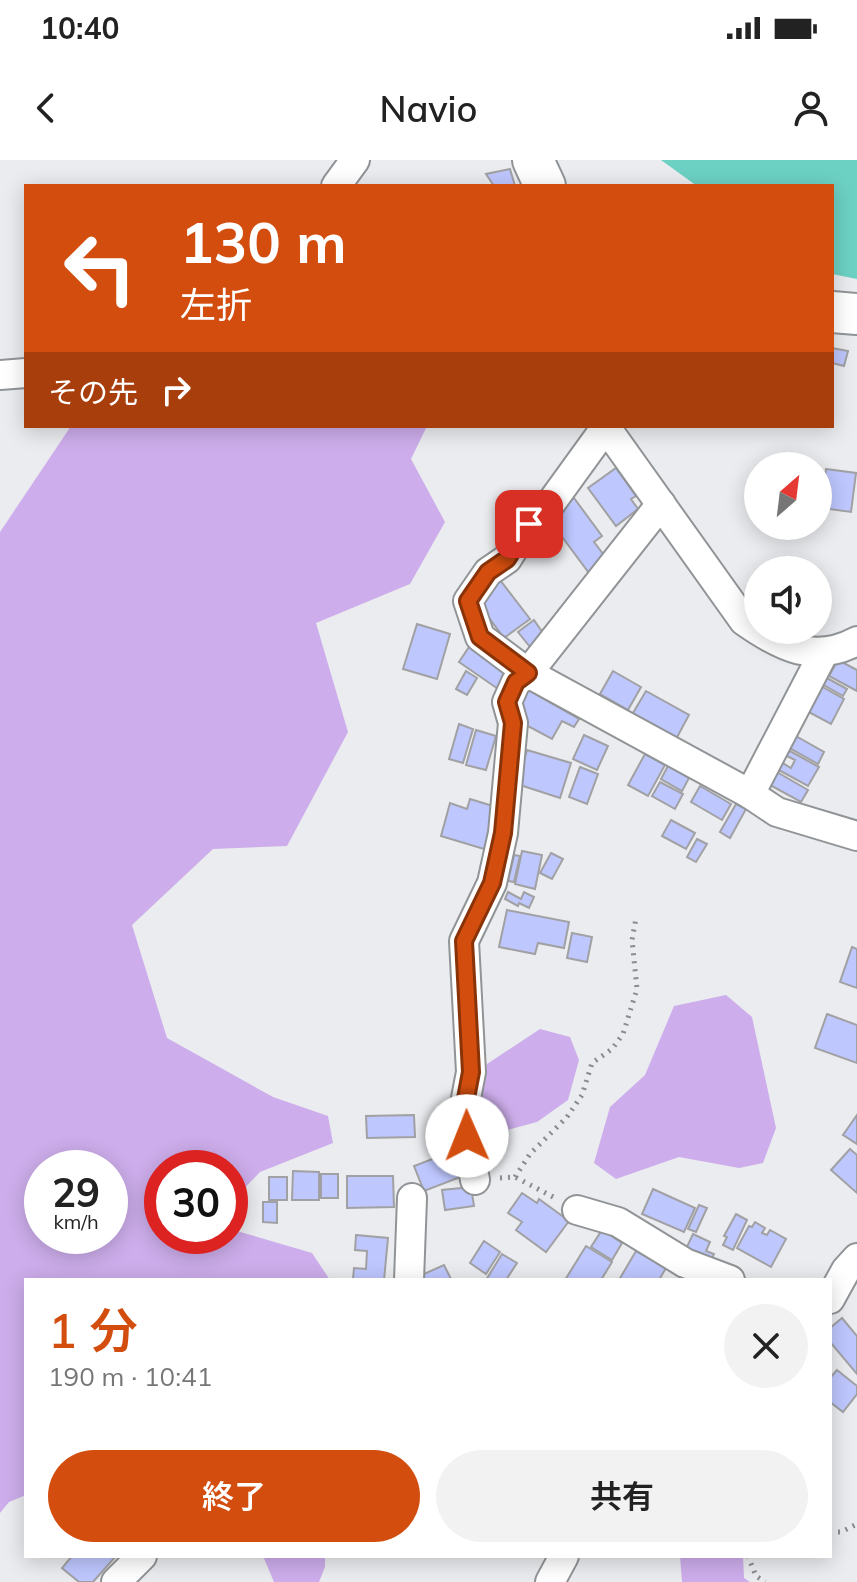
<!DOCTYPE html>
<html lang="ja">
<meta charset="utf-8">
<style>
:root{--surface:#fff;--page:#f2f2f2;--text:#222;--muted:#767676;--accent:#d34e0e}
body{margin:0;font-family:Mulish,"Noto Sans JP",sans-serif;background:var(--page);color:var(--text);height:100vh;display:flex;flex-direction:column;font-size:30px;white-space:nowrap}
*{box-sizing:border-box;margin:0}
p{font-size:26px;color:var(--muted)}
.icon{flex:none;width:44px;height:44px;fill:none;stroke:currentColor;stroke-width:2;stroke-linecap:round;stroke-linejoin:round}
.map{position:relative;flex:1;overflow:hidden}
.panel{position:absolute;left:24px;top:1118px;width:808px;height:280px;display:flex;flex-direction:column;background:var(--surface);border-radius:0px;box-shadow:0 4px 20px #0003}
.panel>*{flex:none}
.guide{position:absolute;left:24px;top:24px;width:810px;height:244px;border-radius:0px;box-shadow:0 4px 20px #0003;background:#d34e0e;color:#fff;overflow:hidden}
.needle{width:52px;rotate:28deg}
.controls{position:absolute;left:744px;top:292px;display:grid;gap:16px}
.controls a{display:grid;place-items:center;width:88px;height:88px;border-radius:50%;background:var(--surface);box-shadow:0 4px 20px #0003;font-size:40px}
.speed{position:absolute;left:24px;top:990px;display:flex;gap:16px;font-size:40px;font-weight:700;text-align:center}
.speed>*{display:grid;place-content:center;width:104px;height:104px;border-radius:50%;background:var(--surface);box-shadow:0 4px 20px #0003;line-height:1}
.speed small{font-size:20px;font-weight:400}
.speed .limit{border:12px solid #d22;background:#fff;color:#111}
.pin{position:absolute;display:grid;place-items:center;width:68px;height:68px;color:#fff;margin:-34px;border-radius:16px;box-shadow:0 4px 12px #0006}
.me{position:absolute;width:88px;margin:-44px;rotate:359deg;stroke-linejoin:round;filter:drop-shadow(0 0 6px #0008)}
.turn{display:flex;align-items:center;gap:28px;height:168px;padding:0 24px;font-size:36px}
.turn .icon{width:104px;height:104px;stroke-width:2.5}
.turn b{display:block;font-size:56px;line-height:68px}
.then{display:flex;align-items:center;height:76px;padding:0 24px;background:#0003;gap:16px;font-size:30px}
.round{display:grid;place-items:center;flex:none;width:84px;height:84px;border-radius:42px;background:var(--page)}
.overview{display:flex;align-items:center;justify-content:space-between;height:136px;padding:0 24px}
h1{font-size:48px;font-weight:600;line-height:60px;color:var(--accent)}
.cta{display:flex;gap:16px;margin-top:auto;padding:16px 24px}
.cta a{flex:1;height:92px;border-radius:48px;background:var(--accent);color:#fff;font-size:32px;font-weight:600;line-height:92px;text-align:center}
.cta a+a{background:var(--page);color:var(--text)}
.status{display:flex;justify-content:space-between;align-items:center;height:56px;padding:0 40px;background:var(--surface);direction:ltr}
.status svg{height:22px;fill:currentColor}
header{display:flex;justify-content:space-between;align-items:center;height:104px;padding:0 24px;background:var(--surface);font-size:36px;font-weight:600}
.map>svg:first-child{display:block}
.green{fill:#cdadeb;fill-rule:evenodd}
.water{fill:#6cd1c3}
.building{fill:#bec7fe;stroke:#a1a1a4;stroke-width:2}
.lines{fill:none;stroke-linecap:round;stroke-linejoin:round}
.minor-casing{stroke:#919496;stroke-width:32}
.secondary-casing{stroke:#919496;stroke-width:44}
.path{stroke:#898b8d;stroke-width:5;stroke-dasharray:2 6;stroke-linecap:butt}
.minor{stroke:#fff;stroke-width:28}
.secondary{stroke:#fff;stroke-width:40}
.route-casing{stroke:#893309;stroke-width:20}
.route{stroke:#d34e0e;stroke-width:14}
</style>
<div class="status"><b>10:40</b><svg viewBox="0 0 49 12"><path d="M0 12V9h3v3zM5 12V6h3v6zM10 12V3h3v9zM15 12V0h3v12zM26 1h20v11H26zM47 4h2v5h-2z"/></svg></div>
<header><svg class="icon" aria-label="back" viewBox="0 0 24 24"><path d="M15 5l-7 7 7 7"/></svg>Navio<svg class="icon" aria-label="person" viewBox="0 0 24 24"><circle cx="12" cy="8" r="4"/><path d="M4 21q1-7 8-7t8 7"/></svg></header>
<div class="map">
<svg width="857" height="1422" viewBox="0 0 857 1422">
<rect width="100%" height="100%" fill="#eaecef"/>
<g class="green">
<path d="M71,266H427L411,299L445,362L410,424L316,463L348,572L287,686L213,689L132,765L167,878L273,937L328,956L333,983L260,1012L230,1043V1008H162V1076H230V1069L312,1093L330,1120H26V1335L9,1342L0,1353V372ZM42,1008H110V1076H42Z"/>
<polygon points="726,835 752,857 776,968 763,1003 739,1008 679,997 616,1019 594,1003 610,947 645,915 674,846"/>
<polygon points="540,869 570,877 579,900 568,940 537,962 489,975 475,947 487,904"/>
<polygon points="263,1396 325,1396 325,1407 319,1422 274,1422"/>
<polygon points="680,1396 743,1396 744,1418 750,1422 682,1422"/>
</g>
<polygon class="water" points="661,0 857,0 857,119 832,114 832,26 697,26"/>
<g class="building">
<polygon points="510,9 515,26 494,26 486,14"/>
<polygon points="832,188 848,191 844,206 832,203"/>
<polygon points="616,308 636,336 631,339 638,349 616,366 588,328"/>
<polygon points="826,309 856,313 851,352 821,348"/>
<polygon points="574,338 602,376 594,382 607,399 589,413 548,358"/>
<polygon points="500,420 530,459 504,478 475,439"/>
<polygon points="534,460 545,476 530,487 518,472"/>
<polygon points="417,464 450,474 437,519 403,509"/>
<polygon points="473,481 516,511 501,531 459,502"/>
<polygon points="838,500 857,510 857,531 829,516"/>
<polygon points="466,511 477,518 467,535 456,529"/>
<polygon points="613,511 641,527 628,550 600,534"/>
<polygon points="825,517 847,529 843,536 822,524"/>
<polygon points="819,525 844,539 831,564 805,550"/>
<polygon points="528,530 579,559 574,567 562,561 552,579 513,558"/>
<polygon points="646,531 689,555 674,583 636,562 639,557 633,553"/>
<polygon points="459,564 473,569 463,603 449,599"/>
<polygon points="476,570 496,576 486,610 466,605"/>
<polygon points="584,575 608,586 597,610 573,599"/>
<polygon points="794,575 824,592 818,604 788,587"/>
<polygon points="527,590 571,603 560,638 517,624"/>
<polygon points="788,590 819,607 808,626 777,609 781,602 791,608 795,600 785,595"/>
<polygon points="645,594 665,605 648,636 628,625"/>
<polygon points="668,606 689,618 682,631 661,619"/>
<polygon points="580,607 598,614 587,644 569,637"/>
<polygon points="777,612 808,630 801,642 770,625"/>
<polygon points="660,622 683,634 675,649 652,636"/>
<polygon points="700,626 731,644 722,660 691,642"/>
<polygon points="470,639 496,647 484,689 441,676 450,643 467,649"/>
<polygon points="736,644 746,649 730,678 720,672"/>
<polygon points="671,660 695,673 686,689 662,676"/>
<polygon points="697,679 707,684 696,702 687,697"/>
<polygon points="522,691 542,695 535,729 515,724"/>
<polygon points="551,693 563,699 552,719 540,713"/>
<polygon points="514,695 520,696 514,722 508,721"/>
<polygon points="508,732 521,739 524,732 534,737 529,748 519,743 518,746 505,739"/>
<polygon points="507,750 569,762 564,788 538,783 535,794 499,787"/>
<polygon points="572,773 592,777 587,802 567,798"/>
<polygon points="852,787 857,789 857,828 840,822"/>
<polygon points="827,854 857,865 857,903 815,888"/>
<polygon points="414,955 415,977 367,978 366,956"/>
<polygon points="857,955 857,984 843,975"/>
<polygon points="850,989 857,995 857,1033 831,1010"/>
<polygon points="453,991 463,1016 424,1031 414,1006"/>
<polygon points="293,1011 319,1012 319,1040 292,1040"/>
<rect x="321" y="1014" width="17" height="24"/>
<polygon points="347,1016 393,1016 394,1047 347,1048"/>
<rect x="269" y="1017" width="18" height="23"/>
<polygon points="471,1027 474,1046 445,1050 442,1030"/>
<polygon points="653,1029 695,1048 684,1072 642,1054"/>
<polygon points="522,1033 537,1043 539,1039 569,1061 546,1092 516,1070 522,1062 508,1053"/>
<polygon points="263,1042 277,1042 277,1063 263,1062"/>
<polygon points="699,1045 707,1048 696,1072 688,1069"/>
<polygon points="736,1054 747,1060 733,1090 723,1085 727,1077 724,1076"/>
<polygon points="755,1062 765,1068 762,1073 767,1075 770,1070 786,1079 771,1107 737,1088 749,1066 752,1067"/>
<polygon points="602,1070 622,1083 612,1100 591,1087"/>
<polygon points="693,1074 710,1082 706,1091 714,1094 708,1106 684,1093"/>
<polygon points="356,1075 388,1078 384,1120 353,1119 354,1108 366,1109 367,1091 355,1090"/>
<polygon points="484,1081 500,1092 486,1114 470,1103"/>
<polygon points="586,1086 612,1102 601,1120 565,1120"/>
<polygon points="636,1091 666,1108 659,1120 619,1120"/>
<polygon points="502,1094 517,1103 506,1120 486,1120"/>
<polygon points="444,1105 451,1119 416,1120 415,1118"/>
<polygon points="842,1158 857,1176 857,1214 830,1182 830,1168"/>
<polygon points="837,1210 857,1226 857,1234 843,1252 830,1242 830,1218"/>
<polygon points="72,1396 116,1396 93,1422 79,1422 62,1408"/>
</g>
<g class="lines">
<defs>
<g id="minor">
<polyline points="336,26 355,0"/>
<polyline points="0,215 26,213"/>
<path d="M605,266L744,461C781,487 814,504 857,481"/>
<polyline points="606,267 551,343 529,364 507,399 488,412 468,441 480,477 528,513 750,634 777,652 857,676"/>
<polyline points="750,634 823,494"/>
<polyline points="475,1020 463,954 471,912 464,781 492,723 503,673 513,563 507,542 516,522 528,513 661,344"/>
<polyline points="577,1050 618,1062 685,1103 730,1120"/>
<polyline points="409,1120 412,1038"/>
<polyline points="830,1139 846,1110 857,1098"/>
<polyline points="116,1422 142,1396"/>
<polyline points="550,1422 564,1396"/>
</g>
<g id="secondary">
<polyline points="533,0 545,26"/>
<polyline points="832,152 857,154"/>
</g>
</defs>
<use href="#minor" class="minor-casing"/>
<use href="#secondary" class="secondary-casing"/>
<g class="path">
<polyline points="515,1017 530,994 567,957 582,935 592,903 612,889 623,874 637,829 632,780 636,758"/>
<polyline points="500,1018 515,1017 557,1039"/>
<polyline points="830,1372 841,1372 857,1364"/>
<polyline points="748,1396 756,1416 765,1422"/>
</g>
<use href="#minor" class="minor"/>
<use href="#secondary" class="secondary"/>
</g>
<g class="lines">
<defs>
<polyline id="route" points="467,976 463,954 471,912 464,781 492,723 503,673 513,563 507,542 516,522 528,513 480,477 468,441 488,412 507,399 529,364"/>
</defs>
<use href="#route" class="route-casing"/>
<use href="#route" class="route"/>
</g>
</svg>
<div class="controls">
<a><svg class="needle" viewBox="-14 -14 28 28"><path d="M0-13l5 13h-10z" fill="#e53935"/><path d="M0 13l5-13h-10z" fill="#767676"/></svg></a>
<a><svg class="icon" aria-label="sound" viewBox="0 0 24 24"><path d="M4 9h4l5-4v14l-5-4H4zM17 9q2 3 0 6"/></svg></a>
</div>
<div class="speed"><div>29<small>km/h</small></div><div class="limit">30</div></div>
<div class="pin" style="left:529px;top:364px;background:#d93025"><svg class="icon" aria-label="arrive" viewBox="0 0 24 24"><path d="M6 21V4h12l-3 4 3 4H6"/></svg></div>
<svg class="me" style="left:467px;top:976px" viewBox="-20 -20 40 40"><circle r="19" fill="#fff"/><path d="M0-13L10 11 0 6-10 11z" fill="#d34e0e"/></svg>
<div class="guide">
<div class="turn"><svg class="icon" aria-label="left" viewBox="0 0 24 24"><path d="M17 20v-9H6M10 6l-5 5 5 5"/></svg><div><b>130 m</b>左折</div></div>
<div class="then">その先<svg class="icon" aria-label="right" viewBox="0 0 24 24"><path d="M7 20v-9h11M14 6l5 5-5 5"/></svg></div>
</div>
<section class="panel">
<div class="overview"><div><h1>1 分</h1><p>190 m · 10:41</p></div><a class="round"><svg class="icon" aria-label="close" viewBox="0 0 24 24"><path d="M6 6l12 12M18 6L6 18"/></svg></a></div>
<div class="cta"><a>終了</a><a>共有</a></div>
</section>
</div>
